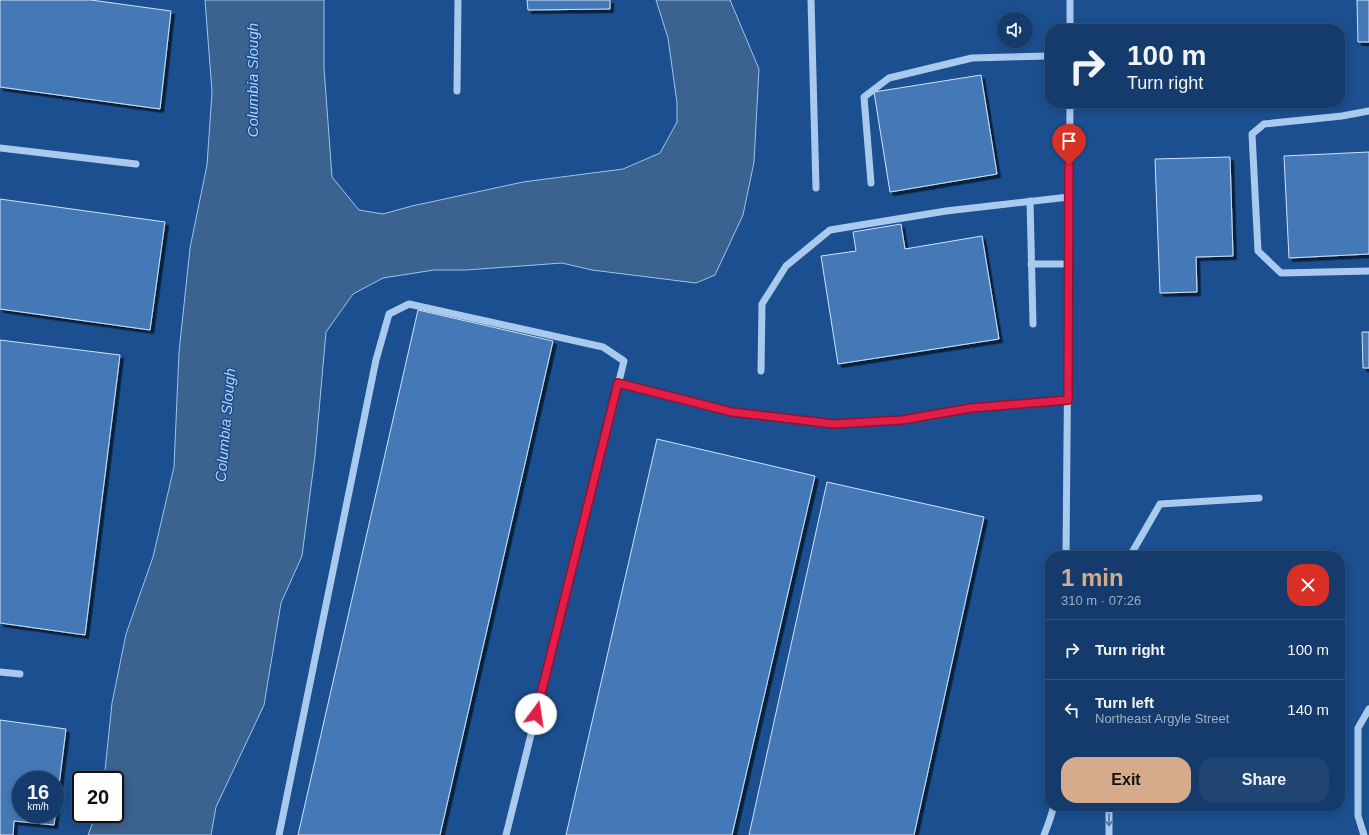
<!DOCTYPE html>
<meta charset="utf-8">
<style>
:root{--surface:#143b6b;--page:#214673;--text:#f1f3f6;--muted:#9dadc1;--line:#33557e;--accent:#d6ab8b}
body{margin:0;font-family:Arial,sans-serif;background:var(--page);color:var(--text);height:100vh;display:flex;flex-direction:column;font-size:15px;white-space:nowrap}
*{box-sizing:border-box;margin:0}
p{font-size:13px;color:var(--muted)}
.icon{flex:none;width:22px;height:22px;fill:none;stroke:currentColor;stroke-width:2;stroke-linecap:round;stroke-linejoin:round}
.map{position:relative;flex:1;overflow:hidden}
.sheet{position:absolute;left:1045px;top:551px;width:300px;height:260px;display:flex;flex-direction:column;background:var(--surface);border-radius:16px;box-shadow:0 2px 10px #0003,0 0 0 1px var(--line)}
.sheet>*{flex:none}
.guide{position:absolute;left:1045px;top:24px;width:300px;height:84px;border-radius:16px;box-shadow:0 2px 10px #0003,0 0 0 1px var(--line);background:#143b6b;color:var(--text);overflow:hidden}
.buttons{position:absolute;left:997px;top:12px;display:grid;gap:8px}
.buttons a{display:grid;place-items:center;width:36px;height:36px;border-radius:50%;background:var(--surface);box-shadow:0 2px 10px #0003,0 0 0 1px var(--line);font-size:20px}
.speed{position:absolute;left:12px;top:771px;display:flex;gap:8px;font-size:20px;font-weight:700;text-align:center}
.speed>*{display:grid;place-content:center;width:52px;height:52px;border-radius:50%;background:var(--surface);box-shadow:0 2px 10px #0003,0 0 0 1px var(--line);line-height:1}
.speed small{font-size:10px;font-weight:400}
.speed .limit{border:2px solid #111;border-radius:6px;background:#fff;color:#111}
.pin{position:absolute;display:grid;place-items:center;width:34px;height:34px;color:#fff;margin:-41px -17px;border-radius:50% 50% 50% 0;rotate:-45deg;box-shadow:0 0 4px #0007}
.pin .icon{rotate:45deg}
.me{position:absolute;width:44px;margin:-22px;rotate:14deg;stroke-linejoin:round;filter:drop-shadow(0 0 3px #0008)}
.turn{display:flex;align-items:center;gap:14px;height:84px;padding:0 16px;font-size:18px}
.turn .icon{width:52px;height:52px;stroke-width:2.5}
.turn b{display:block;font-size:28px;line-height:34px}
.round{display:grid;place-items:center;flex:none;width:42px;height:42px;border-radius:16px;background:var(--page)}
.summary{display:flex;align-items:center;justify-content:space-between;height:68px;padding:0 16px}
h1{font-size:24px;font-weight:800;line-height:30px;color:var(--accent)}
.action{display:flex;gap:8px;margin-top:auto;padding:8px 16px}
.action a{flex:1;height:46px;border-radius:16px;background:var(--accent);color:#111;font-size:16px;font-weight:800;line-height:46px;text-align:center}
.action a+a{background:var(--page);color:var(--text)}
ul{padding:0;list-style:none}
li{display:flex;align-items:center;gap:12px;height:60px;padding:0 16px;border-top:1px solid var(--line)}
li div{flex:1}
li b{display:block;font-size:15px}
li em{font-style:normal}
.map>svg:first-child{display:block}
.water{fill:#3c6290;stroke:#9cc4f0}
.building{fill:#4478b7;stroke:#cfe3fa;fill-rule:evenodd;filter:url(#shadow)}
.lines{fill:none;stroke-linecap:round;stroke-linejoin:round}
.minor{stroke:#a9c9ee;stroke-width:7}
.oneway{stroke:#4674ac}
.route-casing{stroke:#92132f;stroke-width:10}
.route{stroke:#e11d48;stroke-width:7}
.labels{text-anchor:middle;dominant-baseline:central;stroke-width:3;stroke-linejoin:round;paint-order:stroke}
.water-label{font-size:15px;font-style:italic;fill:#b5d3f5;stroke:#1b4f8f}
</style>
<div class="map">
<svg width="1369" height="835" viewBox="0 0 1369 835">
<defs>
<filter id="shadow"><feDropShadow dx="3.5" dy="3.5" stdDeviation="0" flood-color="#0009"/></filter>
</defs>
<rect width="100%" height="100%" fill="#1b4f8f"/>
<polygon class="water" points="205,0 324,0 324,68 332,177 359,210 383,214 412,206 523,182 623,169 660,153 677,122 677,103 668,38 656,0 730,0 759,69 754,162 743,215 715,275 696,283 592,270 562,263 466,270 434,270 383,278 353,294 326,332 315,456 302,556 281,603 264,705 216,807 211,835 88,835 96,814 115,814 115,780 104,780 112,703 126,634 153,557 174,467 179,352 190,248 207,165 212,92"/>
<g class="building">
<polygon points="0,0 91,0 171,11 160,109 0,87"/>
<polygon points="527,0 610,0 610,9 528,10"/>
<polygon points="1357,0 1369,0 1369,42 1358,42"/>
<polygon points="981,75 997,174 890,192 874,92"/>
<polygon points="1369,152 1369,254 1289,258 1284,156"/>
<polygon points="1230,157 1233,256 1196,257 1197,292 1160,293 1155,159"/>
<polygon points="0,199 165,222 150,330 0,309"/>
<polygon points="901,224 905,249 982,236 999,339 838,364 821,256 856,251 853,232"/>
<polygon points="418,310 553,341 440,835 298,835"/>
<polygon points="1362,332 1369,332 1369,368 1363,368"/>
<polygon points="0,340 120,355 85,635 0,623"/>
<polygon points="657,439 815,476 732,835 566,835"/>
<polygon points="827,482 984,517 914,835 749,835"/>
<path d="M0,720L66,729L54,825L14,821L13,835H0ZM21,780H55V814H21Z"/>
</g>
<g class="lines">
<g class="minor">
<polyline points="811,0 816,188"/>
<polyline points="1070,29 1070,0"/>
<polyline points="457,91 458,0"/>
<polyline points="1369,111 1342,116 1264,124 1252,134 1258,251 1281,273 1369,271"/>
<polyline points="0,148 136,164"/>
<polyline points="871,183 864,97 889,78 972,58 1050,56"/>
<polyline points="1030,201 1033,324"/>
<polyline points="1031,264 1068,264"/>
<polyline points="761,371 762,304 786,266 830,230 946,211 1069,197"/>
<polyline points="618,383 731,412 834,424 902,420 971,408 1068,400"/>
<polyline points="1066,556 1070,103"/>
<polyline points="1130,556 1160,504 1259,498"/>
<polyline points="0,672 20,674"/>
<polyline points="1109,806 1109,835"/>
<polyline points="279,835 376,360 389,314 409,304 603,347 624,361 506,835"/>
<polyline points="1044,835 1049,822 1054,806"/>
<polyline points="1364,835 1358,816 1358,728 1369,709"/>
</g>
</g>
<defs><path id="oneway-shaft" d="M-6 0H5M1.5-3L5.5 0L1.5 3" fill="none" stroke-width="1.6" stroke-linecap="round" stroke-linejoin="round"/></defs>
<use class="oneway" href="#oneway-shaft" transform="translate(1109 820) rotate(90)"/>
<g class="lines">
<defs>
<polyline id="route" points="536,714 618,383 732,412 834,424 902,420 971,408 1068,400 1069,165"/>
</defs>
<use href="#route" class="route-casing"/>
<use href="#route" class="route"/>
</g>
<g class="labels">
<g class="water-label">
<text transform="translate(252 80) rotate(-90)">Columbia Slough</text>
<text transform="translate(225 425) rotate(-85)">Columbia Slough</text>
</g>
</g>
</svg>
<div class="buttons">
<a><svg class="icon" aria-label="sound" viewBox="0 0 24 24"><path d="M4 9h4l5-4v14l-5-4H4zM17 9q2 3 0 6"/></svg></a>
</div>
<div class="speed"><div>16<small>km/h</small></div><div class="limit">20</div></div>
<div class="pin" style="left:1069px;top:165px;background:#d93025"><svg class="icon" aria-label="arrive" viewBox="0 0 24 24"><path d="M6 21V4h12l-3 4 3 4H6"/></svg></div>
<svg class="me" style="left:536px;top:714px" viewBox="-20 -20 40 40"><circle r="19" fill="#fff"/><path d="M0-13L10 11 0 6-10 11z" fill="#e11d48"/></svg>
<div class="guide">
<div class="turn"><svg class="icon" aria-label="right" viewBox="0 0 24 24"><path d="M7 20v-9h11M14 6l5 5-5 5"/></svg><div><b>100 m</b>Turn right</div></div>
</div>
<section class="sheet">
<div class="summary"><div><h1>1 min</h1><p>310 m · 07:26</p></div><a class="round" style="background:#d93025;color:#fff"><svg class="icon" aria-label="close" viewBox="0 0 24 24"><path d="M6 6l12 12M18 6L6 18"/></svg></a></div>
<ul>
<li><svg class="icon" aria-label="right" viewBox="0 0 24 24"><path d="M7 20v-9h11M14 6l5 5-5 5"/></svg><div><b>Turn right</b></div><em>100 m</em></li>
<li><svg class="icon" aria-label="left" viewBox="0 0 24 24"><path d="M17 20v-9H6M10 6l-5 5 5 5"/></svg><div><b>Turn left</b><p>Northeast Argyle Street</p></div><em>140 m</em></li>
</ul>
<div class="action"><a>Exit</a><a>Share</a></div>
</section>
</div>
